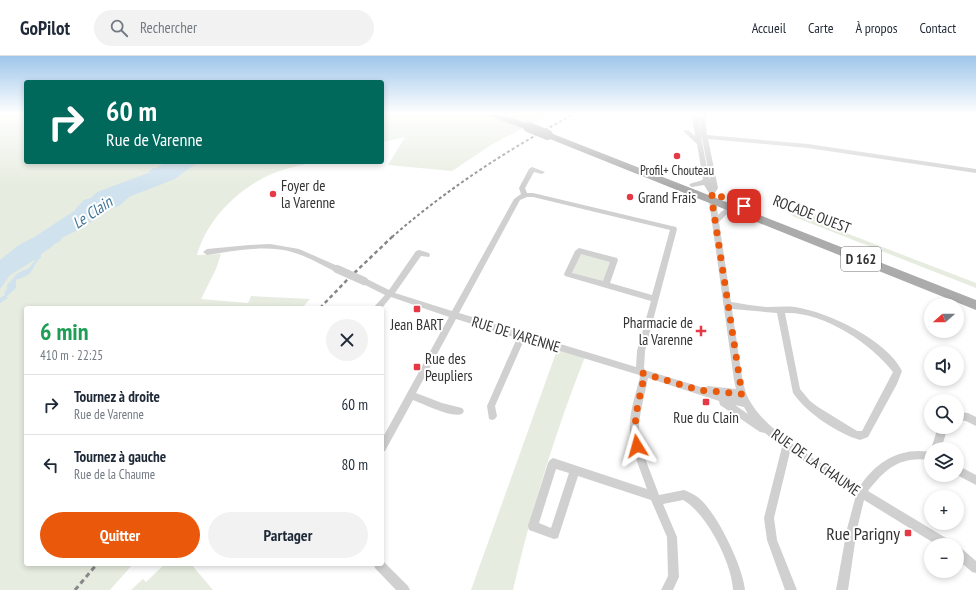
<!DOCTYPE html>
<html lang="fr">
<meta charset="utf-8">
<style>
:root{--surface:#fff;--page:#f2f2f3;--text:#1f2937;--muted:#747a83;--line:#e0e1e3;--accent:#ea580c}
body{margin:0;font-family:"PT Sans Narrow",sans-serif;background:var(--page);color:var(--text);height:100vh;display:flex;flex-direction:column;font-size:15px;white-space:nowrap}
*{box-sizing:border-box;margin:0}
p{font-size:13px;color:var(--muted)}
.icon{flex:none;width:22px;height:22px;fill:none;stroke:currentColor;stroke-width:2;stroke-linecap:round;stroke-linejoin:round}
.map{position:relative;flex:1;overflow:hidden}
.sheet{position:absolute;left:24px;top:250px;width:360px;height:260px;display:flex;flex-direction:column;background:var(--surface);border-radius:4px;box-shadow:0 2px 6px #0003}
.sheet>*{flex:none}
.top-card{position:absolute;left:24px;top:24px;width:360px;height:84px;border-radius:4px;box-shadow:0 2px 6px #0003;background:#00695c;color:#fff;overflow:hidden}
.needle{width:26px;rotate:249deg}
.controls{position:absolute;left:924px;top:242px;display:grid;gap:8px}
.controls a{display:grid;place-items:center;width:40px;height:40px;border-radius:50%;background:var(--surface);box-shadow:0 2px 6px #0003;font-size:20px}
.pin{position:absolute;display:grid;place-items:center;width:34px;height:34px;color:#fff;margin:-17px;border-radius:8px;box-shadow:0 2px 6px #0006}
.me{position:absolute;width:44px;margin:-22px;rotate:352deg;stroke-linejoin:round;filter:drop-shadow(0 0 3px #0008)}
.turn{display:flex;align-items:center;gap:14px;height:84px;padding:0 16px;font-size:18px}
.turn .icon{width:52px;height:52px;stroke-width:2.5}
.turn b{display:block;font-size:28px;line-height:34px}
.round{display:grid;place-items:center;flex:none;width:42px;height:42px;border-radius:21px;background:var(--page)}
.headline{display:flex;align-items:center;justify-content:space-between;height:68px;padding:0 16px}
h1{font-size:24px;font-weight:700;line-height:30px;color:#1e9e55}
.primary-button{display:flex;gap:8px;margin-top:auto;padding:8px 16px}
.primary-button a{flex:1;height:46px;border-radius:24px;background:var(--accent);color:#fff;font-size:16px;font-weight:700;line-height:46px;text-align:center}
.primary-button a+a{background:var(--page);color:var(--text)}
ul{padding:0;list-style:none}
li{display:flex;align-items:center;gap:12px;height:60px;padding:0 16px;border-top:1px solid var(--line)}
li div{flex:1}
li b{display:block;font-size:15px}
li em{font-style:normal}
header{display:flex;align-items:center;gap:24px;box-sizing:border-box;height:56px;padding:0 20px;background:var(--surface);border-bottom:1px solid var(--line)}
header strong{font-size:19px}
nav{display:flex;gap:22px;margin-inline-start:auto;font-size:14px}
.search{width:280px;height:36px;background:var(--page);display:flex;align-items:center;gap:10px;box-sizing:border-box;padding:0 14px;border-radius:22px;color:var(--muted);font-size:15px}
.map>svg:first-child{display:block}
.green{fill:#e6ecdf}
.water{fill:#cfe2ee}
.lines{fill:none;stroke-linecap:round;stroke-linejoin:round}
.street{fill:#d0d0d0;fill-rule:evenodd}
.primary{fill:#ababab;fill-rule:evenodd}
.rail-far2{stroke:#888;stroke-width:2;stroke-dasharray:3 2.5;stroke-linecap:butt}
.rail-far1{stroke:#888;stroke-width:2.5;stroke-dasharray:4 3;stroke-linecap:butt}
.rail{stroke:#888;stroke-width:3;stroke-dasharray:5 3.5;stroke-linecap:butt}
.street-bridge{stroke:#d0d0d0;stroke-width:8}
.primary-bridge{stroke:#ababab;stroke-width:10}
.route{stroke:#ea580c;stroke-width:7;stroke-dasharray:0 12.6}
.poi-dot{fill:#e63946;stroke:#fff;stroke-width:1.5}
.labels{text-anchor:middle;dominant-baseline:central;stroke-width:4;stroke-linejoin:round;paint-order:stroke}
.far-poi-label{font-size:13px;fill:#333;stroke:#fff}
.shield{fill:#fff;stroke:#707070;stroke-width:1}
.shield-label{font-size:14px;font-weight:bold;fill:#333}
.poi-label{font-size:15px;fill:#333;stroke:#fff;text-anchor:start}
.street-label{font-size:15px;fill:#333;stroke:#fff}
.water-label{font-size:16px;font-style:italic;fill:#3f7597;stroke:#fff}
.near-poi-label{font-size:18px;fill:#333;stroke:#fff;text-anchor:end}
</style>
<header>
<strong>GoPilot</strong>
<div class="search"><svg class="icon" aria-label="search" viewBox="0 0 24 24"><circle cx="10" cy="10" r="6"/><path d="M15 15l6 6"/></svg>Rechercher</div>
<nav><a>Accueil</a><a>Carte</a><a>À propos</a><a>Contact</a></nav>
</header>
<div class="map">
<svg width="976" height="534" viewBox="0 0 976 534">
<rect width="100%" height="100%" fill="#fff"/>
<g class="green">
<path d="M0,57H26V106H313C298,110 282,113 269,119C236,135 207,164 197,199L221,198L216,213L201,243L248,247L251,240L310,243L302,252H26V508H133L110,534H0Z"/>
<polygon points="382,57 557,57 536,65 491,89 452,115 388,109 405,81 382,86"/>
<polygon points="797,151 821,160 825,168 833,172 976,227 976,232 792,160"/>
<polygon points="580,197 611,205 604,226 572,218"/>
<path d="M557,294L585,301C555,377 531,455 513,534H471Z"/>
<polygon points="165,508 191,508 213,534 131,534 143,523 146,526"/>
</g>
<path class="water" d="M166,106H199C190,111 183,117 175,123L136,138L129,141L119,150L115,151L76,175L63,181L59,186L54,188L53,190L41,198V201C28,215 37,217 16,224V232L6,241L8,242L0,247V242L5,239L4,237L7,233V229L18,217L29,212L36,203L10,219L0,233V204L19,189L36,180L74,155L84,144L91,142L97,136L148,117L153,112H156Z"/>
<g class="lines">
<g class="street">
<path d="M695,57H701L698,60L701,78L699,60L702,57H708L705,60L707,79L808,88L976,113V117L808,92L708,83L718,132L715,137L718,159C722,155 728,150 734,151L735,153L727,158L719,166L731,246C743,248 755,250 767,251C776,251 786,250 795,251C828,256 887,284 902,315L897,328L868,381L860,384L854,382C833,374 806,356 793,337L777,257L732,253C734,269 737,285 739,301C741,313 742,325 746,337C760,374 825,410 860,430C877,405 900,391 931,396V404C900,400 886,412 868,435L951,485L952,489H937L864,444L857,473L848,534H836L847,473L856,439L790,396L774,462L777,484L797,534H785L767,484L764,462L782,391L765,377L760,376L720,349L719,345L648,322C645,339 639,357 639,374C639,392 653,421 659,439L684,434C689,436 696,439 700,443C718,459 743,511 745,534H733C732,508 707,457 683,444L663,448L677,481L679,521L673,534H661L668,520L667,481L651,444L578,420L558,482L554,483L529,474L528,470L548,407L550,404L553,402L647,433C641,415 632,396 630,376C628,360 636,337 640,321L639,319L524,284L495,350L497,360L495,363L492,364L489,363L487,350L517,282L456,263L416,337L442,347L462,352L464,355L462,358C451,362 424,348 413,344L385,395L382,396V383L449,261L391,241L382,252H373L385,239L361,227L360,225L361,223H367L389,234L416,195L419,194L429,197L430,199L429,201L421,200L395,237L452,255L514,143L521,138L519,132L529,113L532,111L545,116L542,118L534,116L525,132L527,137H533L676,171L677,173L645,295L644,312L645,314L704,332L708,330L736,333L734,324L709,145V137L704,129L692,131L689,129C693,125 699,127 703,123L697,88L683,75L688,74L695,80L692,60ZM701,81L702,82L710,123L709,122ZM527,141H533L670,174L652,239L610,227L618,204L617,202L579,192L575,195L564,218L565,220L651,245L637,295L636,311L459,257L520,144ZM581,198L610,206L603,225L572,217ZM785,257C822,255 871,287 893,316L862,375H857L818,351L810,345L800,333ZM735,349L744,351L748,358ZM556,413L569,417L551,472L539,467Z"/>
<path d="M270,188L299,193L340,211L341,213L337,216L334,215C321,209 309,201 295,197C268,188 235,195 207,199L203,196L207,193L249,189Z"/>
<polygon points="957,356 968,357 976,361 976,370 966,365 957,364"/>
<polygon points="938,371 948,371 941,393 931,393"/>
<polygon points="957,409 976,419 976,429 957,419"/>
<polygon points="957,491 961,492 976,505 976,517 972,516 957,503"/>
<polygon points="382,504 408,530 410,534 396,534 375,512 374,508 382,508"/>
</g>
<g class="primary">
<polygon points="484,57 496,57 531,69 533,71 531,73 525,73 486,59"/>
<polygon points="548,76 976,244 976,254 545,81 543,79 545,77"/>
</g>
<path class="rail-far2" d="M392,181C448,132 510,92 576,57"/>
<polyline class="rail-far1" points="320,252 348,223 393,180"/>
<polyline class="rail" points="75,534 97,508"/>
<polyline class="street-bridge" points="337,213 364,225"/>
<polyline class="primary-bridge" points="528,71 548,79"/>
</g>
<linearGradient id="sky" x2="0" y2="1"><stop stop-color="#9ec6ea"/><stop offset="0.44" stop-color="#fff"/><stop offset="1" stop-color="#fff" stop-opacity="0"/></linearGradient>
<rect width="976" height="131" fill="url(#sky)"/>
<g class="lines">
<path class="route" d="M637,390C632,363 639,347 644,321L642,317L699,334L742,338L712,145V137L744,150"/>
</g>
<g class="poi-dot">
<circle cx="677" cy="100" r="4"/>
<circle cx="273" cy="138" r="4"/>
<circle cx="630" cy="141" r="4"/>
<rect x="413" y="249" width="8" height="8" rx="2"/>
<path d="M699 269h4v4h4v4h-4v4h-4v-4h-4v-4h4z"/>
<rect x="413" y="307" width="8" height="8" rx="2"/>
<rect x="702" y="342" width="8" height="8" rx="2"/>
<rect x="904" y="473" width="8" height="8" rx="2"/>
</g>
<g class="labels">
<g class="far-poi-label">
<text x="677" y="114">Profil+ Chouteau</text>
</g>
<rect class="shield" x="841" y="191" width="40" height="24" rx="3"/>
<g class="shield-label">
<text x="861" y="203">D 162</text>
</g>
<g class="poi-label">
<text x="281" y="129">Foyer de<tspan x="281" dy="17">la Varenne</tspan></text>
<text x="638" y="141">Grand Frais</text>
<text x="693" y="266" text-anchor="end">Pharmacie de<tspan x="693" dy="17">la Varenne</tspan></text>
<text x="417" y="268" text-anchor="middle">Jean BART</text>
<text x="425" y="302">Rue des<tspan x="425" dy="17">Peupliers</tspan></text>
<text x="706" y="361" text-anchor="middle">Rue du Clain</text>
</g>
<g class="street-label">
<text transform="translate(812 158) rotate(21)">ROCADE OUEST</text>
<text transform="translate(516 278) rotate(17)">RUE DE VARENNE</text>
<text transform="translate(816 406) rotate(35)">RUE DE LA CHAUME</text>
</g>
<g class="water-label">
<text transform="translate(92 156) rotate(-34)">Le Clain</text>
</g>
<g class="near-poi-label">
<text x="900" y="477">Rue Parigny</text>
</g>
</g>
</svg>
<div class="controls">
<a><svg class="needle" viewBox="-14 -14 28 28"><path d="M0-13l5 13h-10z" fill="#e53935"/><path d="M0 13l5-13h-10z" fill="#747a83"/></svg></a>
<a><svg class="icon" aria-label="sound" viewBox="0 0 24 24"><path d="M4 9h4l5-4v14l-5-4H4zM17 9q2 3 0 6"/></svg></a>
<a><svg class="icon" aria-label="search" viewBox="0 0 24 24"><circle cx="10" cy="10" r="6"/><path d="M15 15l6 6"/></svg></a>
<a><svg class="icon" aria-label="layers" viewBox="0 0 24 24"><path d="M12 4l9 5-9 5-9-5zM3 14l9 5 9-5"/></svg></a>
<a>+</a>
<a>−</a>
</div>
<div class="pin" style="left:744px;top:150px;background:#d93025"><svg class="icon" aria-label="arrive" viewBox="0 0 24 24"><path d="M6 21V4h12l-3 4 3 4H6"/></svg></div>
<svg class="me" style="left:637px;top:390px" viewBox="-20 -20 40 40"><path d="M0-17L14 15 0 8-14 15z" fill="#ea580c" stroke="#fff" stroke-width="4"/></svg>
<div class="top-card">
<div class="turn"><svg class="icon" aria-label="right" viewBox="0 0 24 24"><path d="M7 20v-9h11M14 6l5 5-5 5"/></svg><div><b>60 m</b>Rue de Varenne</div></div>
</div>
<section class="sheet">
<div class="headline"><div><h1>6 min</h1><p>410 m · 22:25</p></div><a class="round"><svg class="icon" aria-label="close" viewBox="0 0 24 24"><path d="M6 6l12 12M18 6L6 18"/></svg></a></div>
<ul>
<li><svg class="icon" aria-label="right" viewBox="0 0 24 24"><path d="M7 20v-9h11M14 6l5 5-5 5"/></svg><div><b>Tournez à droite</b><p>Rue de Varenne</p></div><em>60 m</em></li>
<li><svg class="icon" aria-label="left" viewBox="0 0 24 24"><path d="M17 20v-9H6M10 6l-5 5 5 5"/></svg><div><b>Tournez à gauche</b><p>Rue de la Chaume</p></div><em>80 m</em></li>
</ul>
<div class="primary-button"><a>Quitter</a><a>Partager</a></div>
</section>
</div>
